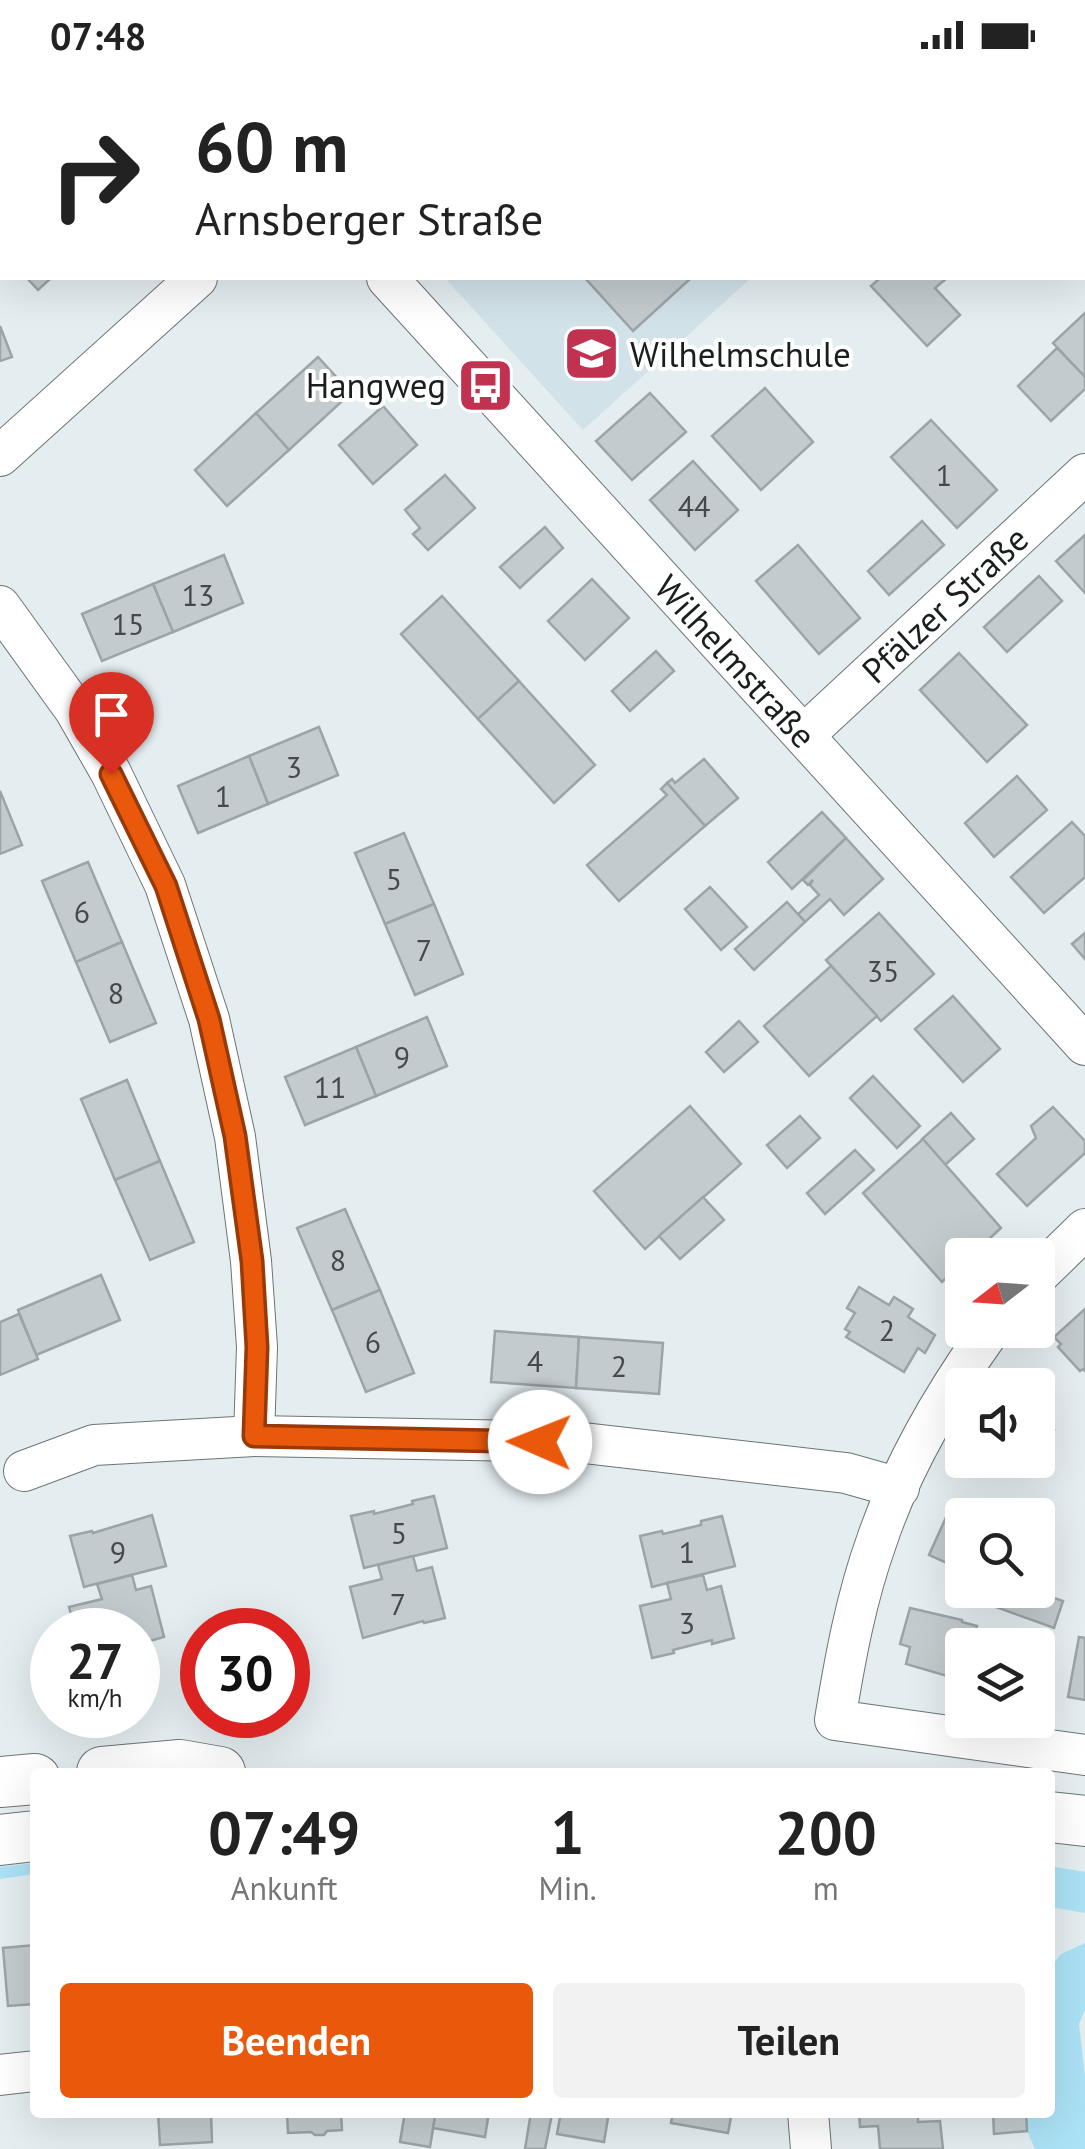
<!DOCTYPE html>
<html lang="de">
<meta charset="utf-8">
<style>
:root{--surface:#fff;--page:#f2f2f2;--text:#222;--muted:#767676;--accent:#ea580c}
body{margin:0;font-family:"PT Sans",sans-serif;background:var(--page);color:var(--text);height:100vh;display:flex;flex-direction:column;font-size:38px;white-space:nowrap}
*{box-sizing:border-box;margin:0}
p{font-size:32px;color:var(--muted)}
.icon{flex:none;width:55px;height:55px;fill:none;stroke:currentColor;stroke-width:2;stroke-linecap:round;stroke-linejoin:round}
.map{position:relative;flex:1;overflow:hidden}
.drawer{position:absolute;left:30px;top:1698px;width:1025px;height:350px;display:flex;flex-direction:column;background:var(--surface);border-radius:10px;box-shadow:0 10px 40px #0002}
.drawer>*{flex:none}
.top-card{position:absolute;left:0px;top:0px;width:1085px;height:210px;box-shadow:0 10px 40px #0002;background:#fff;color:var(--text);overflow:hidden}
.needle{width:65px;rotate:253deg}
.buttons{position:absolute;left:945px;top:1168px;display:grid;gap:20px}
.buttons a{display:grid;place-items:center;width:110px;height:110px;border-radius:10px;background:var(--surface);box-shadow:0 10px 40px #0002;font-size:50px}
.speed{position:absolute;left:30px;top:1538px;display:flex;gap:20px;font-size:50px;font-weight:700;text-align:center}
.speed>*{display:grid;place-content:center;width:130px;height:130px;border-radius:50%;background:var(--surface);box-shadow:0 10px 40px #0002;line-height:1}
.speed small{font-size:25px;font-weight:400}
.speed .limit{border:15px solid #d22;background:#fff;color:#111}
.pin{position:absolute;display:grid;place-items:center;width:85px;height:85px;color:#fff;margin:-102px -42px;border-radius:50% 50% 50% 0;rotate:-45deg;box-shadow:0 0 10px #0007}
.pin .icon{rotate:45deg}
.me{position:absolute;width:110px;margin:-55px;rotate:271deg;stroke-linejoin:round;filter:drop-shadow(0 0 8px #0008)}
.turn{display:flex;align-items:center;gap:35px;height:210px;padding:0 30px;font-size:45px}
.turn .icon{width:130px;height:130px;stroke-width:2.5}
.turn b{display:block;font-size:70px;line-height:85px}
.eta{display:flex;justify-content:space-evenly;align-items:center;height:170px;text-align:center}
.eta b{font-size:60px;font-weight:700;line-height:70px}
.cta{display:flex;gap:20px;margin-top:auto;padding:20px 30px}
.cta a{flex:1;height:115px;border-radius:10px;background:var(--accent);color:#fff;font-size:40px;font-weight:700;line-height:115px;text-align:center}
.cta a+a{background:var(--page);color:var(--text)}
.status{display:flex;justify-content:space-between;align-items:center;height:70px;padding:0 50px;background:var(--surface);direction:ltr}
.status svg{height:28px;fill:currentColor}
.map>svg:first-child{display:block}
.built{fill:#d2e2e9}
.green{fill:#ace2f6}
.building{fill:#c3cbce;stroke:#9ca4a7;stroke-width:2.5}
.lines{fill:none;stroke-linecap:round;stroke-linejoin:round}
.minor-casing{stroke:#6d7477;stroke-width:42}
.major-casing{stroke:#6d7477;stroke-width:52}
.minor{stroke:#fff;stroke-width:40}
.major{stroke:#fff;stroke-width:50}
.route-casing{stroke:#983908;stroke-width:25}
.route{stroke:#ea580c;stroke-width:18}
.labels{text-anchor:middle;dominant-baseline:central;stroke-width:8;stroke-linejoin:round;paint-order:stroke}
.number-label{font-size:30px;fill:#45494b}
.poi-label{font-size:35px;fill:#1b1e1f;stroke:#fff;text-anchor:start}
.street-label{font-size:35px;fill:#1b1e1f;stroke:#fff}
</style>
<div class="status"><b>07:48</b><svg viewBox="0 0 49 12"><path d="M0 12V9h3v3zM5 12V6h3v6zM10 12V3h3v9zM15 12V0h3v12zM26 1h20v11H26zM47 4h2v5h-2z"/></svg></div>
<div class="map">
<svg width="1085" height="2079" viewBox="0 0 1085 2079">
<rect width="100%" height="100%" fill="#e4edf0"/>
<g class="built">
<polygon points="562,0 893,0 895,2 559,2"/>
<polygon points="445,208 751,208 583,360"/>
</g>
<g class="green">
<polygon points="35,1793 35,1804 0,1809 0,1797"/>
<polygon points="1050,1796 1085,1802 1085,1843 1050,1837"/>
<polygon points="1085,1873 1085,1940 1079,1954 1085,2006 1085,2079 1035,2079 1028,2063 1026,2043 1050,2042 1050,1898 1061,1884"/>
</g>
<g class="building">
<polygon points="39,0 102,0 105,2 41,2"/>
<polygon points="27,208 51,208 38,220"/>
<polygon points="585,208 691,208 633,261"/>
<polygon points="880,208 947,208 935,218 960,245 927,276 871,216"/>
<polygon points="1085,243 1085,307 1053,273"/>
<polygon points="0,256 12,287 0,291"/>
<polygon points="1057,278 1085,307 1085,319 1051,351 1018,316"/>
<polygon points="318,287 351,323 289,380 256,343"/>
<polygon points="765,318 813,372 761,420 712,366"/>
<polygon points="650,323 686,362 632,410 596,371"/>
<polygon points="383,336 417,375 373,414 339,375"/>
<polygon points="256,343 289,380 227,436 195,400"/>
<polygon points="931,350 997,420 957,458 891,387"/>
<polygon points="693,391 738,440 695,480 650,430"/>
<polygon points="445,405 475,438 428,480 413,464 420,458 405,440"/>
<polygon points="922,451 944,475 889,525 868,501"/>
<polygon points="545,457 563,478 520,518 500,497"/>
<polygon points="1085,465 1085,523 1056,491"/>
<polygon points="798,475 860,548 819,584 756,511"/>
<polygon points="224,485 243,533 173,562 153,514"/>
<polygon points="1039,506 1062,531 1007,582 984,557"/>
<polygon points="592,509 629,548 585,590 548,551"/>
<polygon points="153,514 173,562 102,591 82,544"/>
<polygon points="442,526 519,611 478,649 401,564"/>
<polygon points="656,581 674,601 630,641 612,621"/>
<polygon points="959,583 1027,655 987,692 920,620"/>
<polygon points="519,611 595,695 554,733 478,649"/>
<polygon points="319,657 338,705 268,734 249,686"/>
<polygon points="249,686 268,734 198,763 178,716"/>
<polygon points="704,689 738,728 705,756 667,713 672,709 675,713"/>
<polygon points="1017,706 1047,740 994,787 965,753"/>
<polygon points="667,713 705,756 619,831 587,795 667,725 661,719"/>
<polygon points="0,721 22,775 0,784"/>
<polygon points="822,742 846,768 792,819 768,792"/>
<polygon points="1072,752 1085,766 1085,807 1044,843 1011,807"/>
<polygon points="404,763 434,834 385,854 355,783"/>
<polygon points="846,768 883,809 844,845 830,829 805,852 798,844 819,825 810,815 813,810 808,815 803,810"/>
<polygon points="88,792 122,872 76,892 42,811"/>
<polygon points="710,817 747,857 721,880 685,839"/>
<polygon points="787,832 805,852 754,900 735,879"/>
<polygon points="434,834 463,904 415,925 385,854"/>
<polygon points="879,843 934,904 881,951 826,890"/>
<polygon points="1085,863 1085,889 1072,874"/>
<polygon points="122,872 156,953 110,972 76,892"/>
<polygon points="831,896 877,946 809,1006 764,956"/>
<polygon points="953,926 1000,979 963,1012 915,959"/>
<polygon points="427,947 447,996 376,1026 356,977"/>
<polygon points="739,951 758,972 724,1002 706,982"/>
<polygon points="356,977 376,1026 305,1055 285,1007"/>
<polygon points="873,1006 920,1056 897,1078 850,1028"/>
<polygon points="127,1010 160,1091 115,1110 81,1029"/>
<polygon points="690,1036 741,1094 645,1179 594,1121"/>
<polygon points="1053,1037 1085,1071 1085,1083 1027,1136 997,1104 1036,1068 1031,1056"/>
<polygon points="951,1043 974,1069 945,1095 922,1069"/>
<polygon points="800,1046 820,1068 787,1098 767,1075"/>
<polygon points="923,1069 1001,1158 972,1185 962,1185 962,1193 942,1212 863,1123"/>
<polygon points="855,1080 874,1100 825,1144 807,1123"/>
<polygon points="160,1091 194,1172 150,1190 115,1110"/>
<polygon points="703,1127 724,1150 680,1189 659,1166"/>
<polygon points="345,1139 380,1220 332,1240 297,1158"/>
<polygon points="101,1205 120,1250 36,1285 18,1240"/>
<polygon points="859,1217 889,1235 894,1227 913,1239 908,1247 935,1265 925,1283 918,1278 904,1302 846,1267 850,1262 845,1259 855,1243 847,1238"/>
<polygon points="380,1220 414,1303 366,1322 332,1240"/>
<polygon points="1085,1239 1085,1301 1083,1299 1080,1301 1058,1277 1061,1274 1054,1267"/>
<polygon points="19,1244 38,1289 0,1305 0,1252"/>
<polygon points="495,1261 579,1267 576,1318 491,1312"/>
<polygon points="579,1267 663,1273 659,1324 576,1318"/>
<polygon points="1038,1350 1054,1360 1038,1388"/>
<polygon points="1009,1390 1036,1390 1030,1402"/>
<polygon points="434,1426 447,1478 364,1498 351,1446 374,1441 374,1444 413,1434 412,1431"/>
<polygon points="948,1443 962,1449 962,1500 929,1485"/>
<polygon points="152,1445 166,1496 84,1517 70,1466 92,1461 93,1463"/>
<polygon points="722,1446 735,1496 652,1517 640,1466 662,1461 663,1464 701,1455 701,1451"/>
<polygon points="413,1486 417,1501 432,1497 445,1548 424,1553 423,1551 363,1568 350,1517 382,1509 378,1495"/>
<polygon points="132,1505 136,1520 151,1516 164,1567 143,1573 138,1573 138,1560 75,1560 69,1537 102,1529 97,1514"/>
<polygon points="703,1505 707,1520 721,1516 734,1568 712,1574 712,1570 673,1580 674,1583 652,1588 640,1536 671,1529 667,1513"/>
<polygon points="990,1520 1031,1520 1063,1531 1054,1558 985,1533"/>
<polygon points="910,1538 962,1550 962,1552 977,1556 972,1575 956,1573 947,1606 906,1594 910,1577 900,1574"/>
<polygon points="1079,1567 1085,1568 1085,1630 1068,1627"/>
<polygon points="35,1875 35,1934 8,1936 3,1878"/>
<polygon points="158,2042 211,2042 212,2072 160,2075"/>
<polygon points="287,2042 341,2042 342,2060 327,2061 324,2065 315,2065 311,2062 288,2063"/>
<polygon points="405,2042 435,2047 430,2077 400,2072"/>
<polygon points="436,2042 489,2042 485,2067 433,2058"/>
<polygon points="531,2042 552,2044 545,2079 525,2079"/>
<polygon points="561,2042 609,2042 604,2072 557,2064"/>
<polygon points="673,2042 732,2042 728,2063 671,2053"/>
<polygon points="859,2042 918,2042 918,2052 940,2051 943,2079 880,2079 878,2056 860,2057"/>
<polygon points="993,2042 1026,2042 1027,2061 994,2064"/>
</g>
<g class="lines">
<defs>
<g id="minor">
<polyline points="184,0 187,2"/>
<path id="s1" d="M387,208L1085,975"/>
<polyline points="0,386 197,208"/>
<polyline points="0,536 75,640 111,703 165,815 209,949 235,1067 251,1191 257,1277 254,1366"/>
<path id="s2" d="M804,665L1085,404"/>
<polyline points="1038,1205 1085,1159"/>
<path d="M990,1260C945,1323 902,1396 877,1470C856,1528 845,1589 835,1650L1085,1685"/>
<polyline points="24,1401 94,1375 254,1366 575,1372 846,1403 899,1418"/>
<polyline points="0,2005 35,2001"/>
<polyline points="808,2042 811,2079"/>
</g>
<g id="major">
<polyline points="102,1702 180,1695 220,1702"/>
<polyline points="0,1712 35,1709"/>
<polyline points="1050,1747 1085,1751"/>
<polyline points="0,1770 35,1766"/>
</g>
</defs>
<use href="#minor" class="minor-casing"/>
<use href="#major" class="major-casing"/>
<use href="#minor" class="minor"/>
<use href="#major" class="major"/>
</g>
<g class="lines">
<defs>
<polyline id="route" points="111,704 166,816 209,949 235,1066 252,1191 257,1277 254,1366 540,1372"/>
</defs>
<use href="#route" class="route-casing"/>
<use href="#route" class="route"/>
</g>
<defs>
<symbol id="school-square" viewBox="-11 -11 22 22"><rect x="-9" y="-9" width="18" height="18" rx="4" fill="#c13150" stroke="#fff"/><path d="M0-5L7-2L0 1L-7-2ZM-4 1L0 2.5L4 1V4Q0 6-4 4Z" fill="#fff"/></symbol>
<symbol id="bus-square" viewBox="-11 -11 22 22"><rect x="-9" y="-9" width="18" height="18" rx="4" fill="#c13150" stroke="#fff"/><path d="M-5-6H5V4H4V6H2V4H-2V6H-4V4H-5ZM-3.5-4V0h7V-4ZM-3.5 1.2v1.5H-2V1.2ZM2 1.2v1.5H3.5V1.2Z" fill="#fff"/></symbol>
</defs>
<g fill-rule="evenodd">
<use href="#school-square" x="560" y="252" width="63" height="63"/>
<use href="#bus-square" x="454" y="284" width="63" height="63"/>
</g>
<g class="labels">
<g class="number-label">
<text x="944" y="404">1</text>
<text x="694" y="435">44</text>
<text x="198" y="524">13</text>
<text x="128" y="553">15</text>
<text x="294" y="696">3</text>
<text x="223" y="725">1</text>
<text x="394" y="808">5</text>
<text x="82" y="841">6</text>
<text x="424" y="879">7</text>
<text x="883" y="900">35</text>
<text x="116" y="922">8</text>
<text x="402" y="986">9</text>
<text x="330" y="1016">11</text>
<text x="338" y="1189">8</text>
<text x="887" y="1259">2</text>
<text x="373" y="1271">6</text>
<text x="535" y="1290">4</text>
<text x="619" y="1295">2</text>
<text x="399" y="1462">5</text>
<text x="118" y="1481">9</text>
<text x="687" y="1481">1</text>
<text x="398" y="1533">7</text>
<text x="687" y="1552">3</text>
</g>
<g class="poi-label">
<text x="630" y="284">Wilhelmschule</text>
<text x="446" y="315" text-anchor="end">Hangweg</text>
</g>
<g class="street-label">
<text stroke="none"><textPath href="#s2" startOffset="192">Pfälzer Straße</textPath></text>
<text stroke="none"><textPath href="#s1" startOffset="518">Wilhelmstraße</textPath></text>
</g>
</g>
</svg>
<div class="buttons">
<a><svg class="needle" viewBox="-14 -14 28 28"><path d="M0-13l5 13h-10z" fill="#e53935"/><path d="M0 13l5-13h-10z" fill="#767676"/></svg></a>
<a><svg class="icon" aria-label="sound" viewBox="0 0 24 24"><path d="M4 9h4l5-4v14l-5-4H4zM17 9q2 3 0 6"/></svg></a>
<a><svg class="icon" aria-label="search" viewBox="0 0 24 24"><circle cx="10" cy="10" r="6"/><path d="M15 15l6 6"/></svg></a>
<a><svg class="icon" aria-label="layers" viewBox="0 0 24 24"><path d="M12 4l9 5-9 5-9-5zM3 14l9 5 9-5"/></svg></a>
</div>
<div class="speed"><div>27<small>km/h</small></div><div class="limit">30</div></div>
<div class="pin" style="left:111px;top:704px;background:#d93025"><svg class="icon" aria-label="arrive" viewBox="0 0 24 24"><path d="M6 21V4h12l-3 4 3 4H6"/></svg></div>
<svg class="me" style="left:540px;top:1372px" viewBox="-20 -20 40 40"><circle r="19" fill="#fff"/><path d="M0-13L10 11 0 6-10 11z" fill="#ea580c"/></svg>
<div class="top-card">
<div class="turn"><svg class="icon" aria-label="right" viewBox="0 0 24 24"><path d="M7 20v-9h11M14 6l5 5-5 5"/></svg><div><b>60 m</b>Arnsberger Straße</div></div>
</div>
<section class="drawer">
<div class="eta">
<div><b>07:49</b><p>Ankunft</p></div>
<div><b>1</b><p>Min.</p></div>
<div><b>200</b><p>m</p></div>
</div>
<div class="cta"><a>Beenden</a><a>Teilen</a></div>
</section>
</div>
